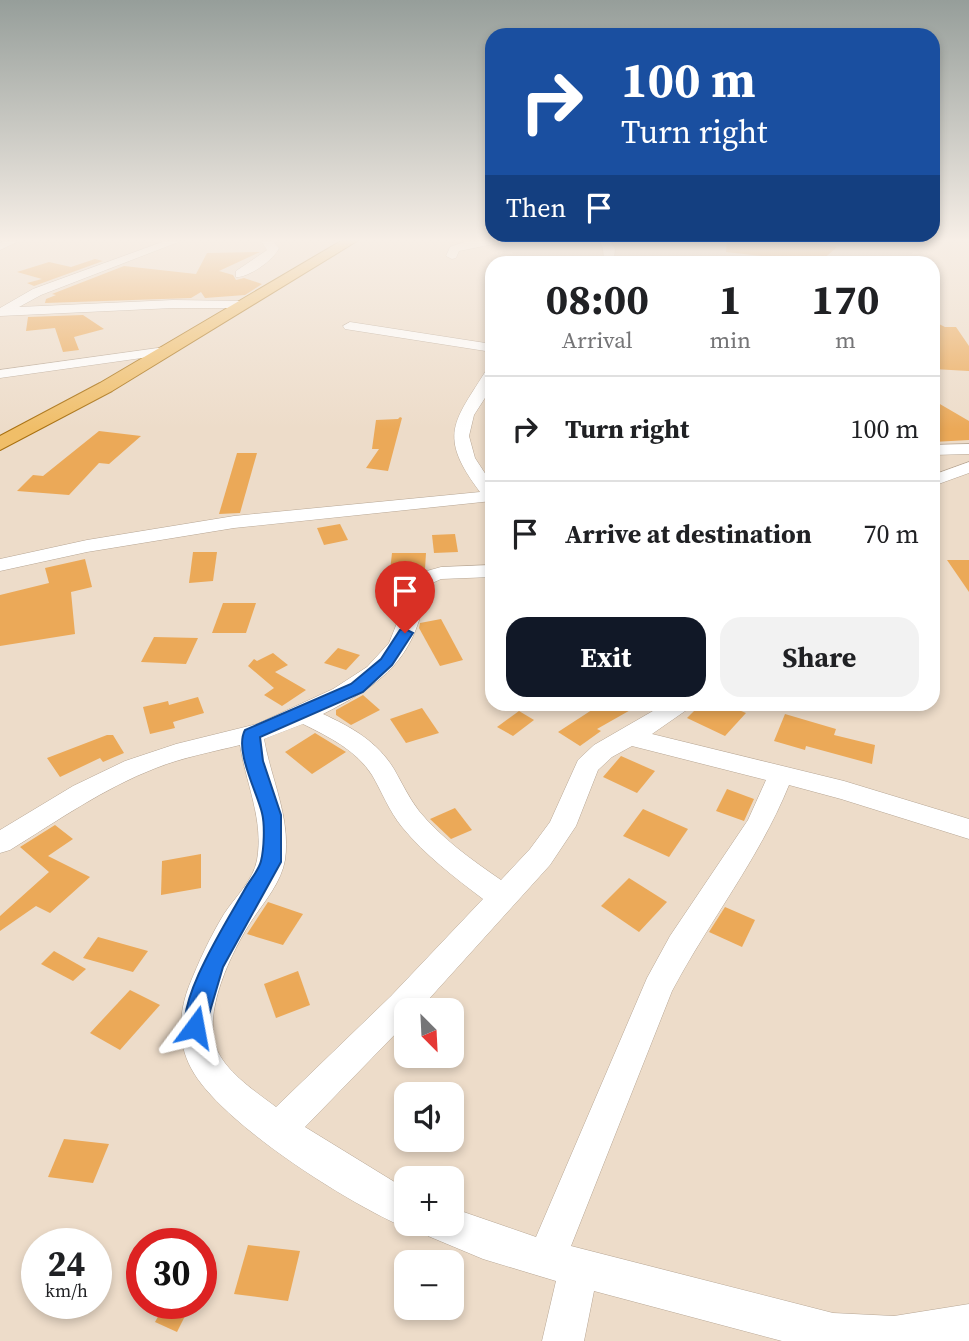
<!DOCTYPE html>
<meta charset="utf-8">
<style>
:root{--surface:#fff;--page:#f2f2f2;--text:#202124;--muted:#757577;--line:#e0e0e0;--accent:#111827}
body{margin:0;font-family:"Source Serif 4",serif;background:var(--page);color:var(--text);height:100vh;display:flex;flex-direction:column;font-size:26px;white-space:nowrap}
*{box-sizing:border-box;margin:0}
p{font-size:23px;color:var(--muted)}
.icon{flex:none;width:38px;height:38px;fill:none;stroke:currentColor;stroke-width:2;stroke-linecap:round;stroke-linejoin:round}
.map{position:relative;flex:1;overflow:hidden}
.drawer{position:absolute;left:485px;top:256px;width:455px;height:455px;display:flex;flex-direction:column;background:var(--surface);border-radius:21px;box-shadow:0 4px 10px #0003}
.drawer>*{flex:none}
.top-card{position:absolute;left:485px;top:28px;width:455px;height:214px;border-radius:21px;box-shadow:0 4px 10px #0003;background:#1a4fa0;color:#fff;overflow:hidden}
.needle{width:46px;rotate:156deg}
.buttons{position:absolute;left:394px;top:998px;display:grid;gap:14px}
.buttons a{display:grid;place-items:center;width:70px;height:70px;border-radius:14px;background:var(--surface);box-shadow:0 4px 10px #0003;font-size:35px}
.speed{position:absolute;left:21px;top:1228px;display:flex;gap:14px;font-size:35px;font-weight:700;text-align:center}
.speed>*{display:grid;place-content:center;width:91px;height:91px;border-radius:50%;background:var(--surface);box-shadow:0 4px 10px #0003;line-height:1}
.speed small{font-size:18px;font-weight:400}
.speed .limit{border:10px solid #d22;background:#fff;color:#111}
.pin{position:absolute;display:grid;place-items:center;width:60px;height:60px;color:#fff;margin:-72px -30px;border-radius:50% 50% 50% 0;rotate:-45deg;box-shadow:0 0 7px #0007}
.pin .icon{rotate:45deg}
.me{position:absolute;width:77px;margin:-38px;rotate:13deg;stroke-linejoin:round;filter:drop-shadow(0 0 5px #0008)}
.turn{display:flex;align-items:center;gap:24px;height:147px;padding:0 21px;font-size:32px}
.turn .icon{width:91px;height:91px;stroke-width:2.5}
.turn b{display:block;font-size:49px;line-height:60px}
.then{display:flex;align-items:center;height:66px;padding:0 21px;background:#0003;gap:14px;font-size:26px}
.eta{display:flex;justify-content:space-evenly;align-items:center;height:119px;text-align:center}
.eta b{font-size:42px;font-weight:700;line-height:49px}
.action{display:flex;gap:14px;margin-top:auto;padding:14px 21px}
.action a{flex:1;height:80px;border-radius:21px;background:var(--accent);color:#fff;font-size:28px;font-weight:700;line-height:80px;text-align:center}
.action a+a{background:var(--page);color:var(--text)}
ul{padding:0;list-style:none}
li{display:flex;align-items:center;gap:21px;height:105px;padding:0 21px;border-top:2px solid var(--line)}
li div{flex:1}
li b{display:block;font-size:26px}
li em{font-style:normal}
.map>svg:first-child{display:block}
.building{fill:#eba958}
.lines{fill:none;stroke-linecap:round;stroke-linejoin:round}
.minor-casing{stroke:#b7a694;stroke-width:1}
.major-casing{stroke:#a87010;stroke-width:2}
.minor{fill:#fff;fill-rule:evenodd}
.major{fill:#f0be68;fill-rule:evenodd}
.route{fill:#1a73e8;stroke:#114b97;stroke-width:2}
</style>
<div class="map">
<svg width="969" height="1341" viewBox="0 0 969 1341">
<rect width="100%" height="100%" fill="#eddcc9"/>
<g class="building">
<polygon points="727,241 801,241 837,247 820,262 814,262 726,252"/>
<polygon points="260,252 219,271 233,275 236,280 244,278 262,284 245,295 205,298 201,292 191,298 45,303 46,299 56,295 52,294 124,266 196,274 207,253"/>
<polygon points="95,259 103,261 34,286 27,283 42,279 17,272 49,262 71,267"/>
<polygon points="83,315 104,329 74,337 79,350 63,352 55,328 26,331 28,317"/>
<polygon points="933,321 945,327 956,327 969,346 969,371 933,369"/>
<polygon points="933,400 969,421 969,440 933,442"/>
<polygon points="400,417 402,418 388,471 366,468 379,449 372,449 376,420 398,419"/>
<polygon points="99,431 141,436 109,464 99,463 69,495 17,491 33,475 43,476"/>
<polygon points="237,453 257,453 240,513 219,514"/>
<polygon points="340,524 348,540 324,545 317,528"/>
<polygon points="455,534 458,552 434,553 432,535"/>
<polygon points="193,552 217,552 213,581 189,583"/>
<polygon points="392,553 426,553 425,569 390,571"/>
<polygon points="85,559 92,587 71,592 75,634 0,646 0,595 49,583 45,568"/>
<polygon points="947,560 969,560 969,592"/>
<polygon points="223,603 256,603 246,633 212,633"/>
<polygon points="441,619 463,660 440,666 419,628 420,623"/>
<polygon points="154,637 198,638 186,664 141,662"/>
<polygon points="338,648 360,655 346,670 324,663"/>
<polygon points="273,653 288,665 275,672 306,690 282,706 264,695 274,688 248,666 254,659 257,661"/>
<polygon points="363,695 380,710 351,725 336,715 336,710"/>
<polygon points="198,697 204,713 173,722 175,728 150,734 143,707 168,701 169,705"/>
<polygon points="601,704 641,704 597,729 601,731 580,746 558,732"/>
<polygon points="701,704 724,704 746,713 725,736 687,718"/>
<polygon points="422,708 439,733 406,743 390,719"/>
<polygon points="519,711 534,720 513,736 497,727"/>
<polygon points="785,714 836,729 834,735 875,745 872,764 806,746 805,750 774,741"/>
<polygon points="315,733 346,752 312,774 285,752"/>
<polygon points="107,735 113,735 124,753 103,762 100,758 60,777 47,758"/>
<polygon points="621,756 655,771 637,793 603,777"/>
<polygon points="727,789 754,799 744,821 716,811"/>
<polygon points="455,808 472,830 451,839 430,819"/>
<polygon points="643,809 688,829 669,857 623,836"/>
<polygon points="55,825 73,839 48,856 90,877 50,913 36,906 0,931 0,916 49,872 20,847"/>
<polygon points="201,854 201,888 161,895 162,861"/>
<polygon points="629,878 667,902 639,932 601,906"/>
<polygon points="268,902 303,914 283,945 247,934"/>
<polygon points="725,907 755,920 742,947 709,932"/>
<polygon points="98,937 148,951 133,972 83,958"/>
<polygon points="54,951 86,969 73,981 41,964"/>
<polygon points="298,971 310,1005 276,1018 264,984"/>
<polygon points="130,990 160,1005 120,1050 90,1033"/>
<polygon points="64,1139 109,1144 93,1183 48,1177"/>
<polygon points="248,1245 300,1251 288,1301 234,1294"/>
<polygon points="165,1304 191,1304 177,1332 155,1322"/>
</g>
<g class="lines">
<defs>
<g id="minor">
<polygon points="4,241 19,241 0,250 0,243"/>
<polygon points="165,241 181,241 41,295 19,307 173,300 241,301 245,302 245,308 173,308 0,316 0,308 33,289"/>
<path d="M261,241H273L279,248C274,260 248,278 236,277V271L267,250Z"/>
<polygon points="509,241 459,251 456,258 452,259 446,256 450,247 467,241"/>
<polygon points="600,241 611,241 615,249 614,262 604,262 603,249"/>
<polygon points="350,322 492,344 492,352 345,329 343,326"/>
<polygon points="165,347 170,348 170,354 0,378 0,370"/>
<path d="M492,368V387L474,415L469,436L475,458L492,484V501L234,528L87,552L0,571V559L87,540L234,516L480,492C437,435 454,422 487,369Z"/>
<polygon points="969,444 969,454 933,455 933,445"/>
<polygon points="969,462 969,473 933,486 933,475"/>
<path d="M492,565V577L441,579L426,586C418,657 383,684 323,714C351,727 377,741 394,769C402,783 409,798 419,811C442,839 472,860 501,880L530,849L550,822L578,760L594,745L665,704H692L688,709L652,734L844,781L969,819V839L841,799L789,785C759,859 709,921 672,991L571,1246L833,1313L894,1316L969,1304V1341H782L594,1291L584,1341H542L556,1281L483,1259L428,1236L422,1223H452V1208L536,1237L647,978L670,936L748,820L766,780L632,746L612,757L598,770L576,826L550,865L419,1010H406V1023L305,1127L406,1189V1223H417L406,1228C349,1204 219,1122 191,1068C177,1042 179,1012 189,986C199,961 210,937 224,914C235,897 253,881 257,860C264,820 246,784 240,745C212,752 184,757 156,768C104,788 57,821 10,850L0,853V830L73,786L125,761L176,744L257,724L333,689L367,667L389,643L403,608L406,584L416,574L441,567ZM303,724C329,737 356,750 372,775C382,792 389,811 402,827C425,855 454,877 483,899L391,996L276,1107C256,1092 229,1074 218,1052C200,1015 232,951 252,920C264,902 281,883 285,860C291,818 271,779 264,739Z"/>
</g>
<polygon id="major" points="341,241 357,241 112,391 0,450 0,436 100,383"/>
</defs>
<use href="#minor" class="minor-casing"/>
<use href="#major" class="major-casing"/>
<use href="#minor" class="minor"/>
<use href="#major" class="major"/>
</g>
<linearGradient id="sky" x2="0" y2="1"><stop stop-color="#969e9a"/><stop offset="0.56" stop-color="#f7efe7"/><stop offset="1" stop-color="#f7efe7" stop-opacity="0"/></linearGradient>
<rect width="969" height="429" fill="url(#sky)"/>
<path class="route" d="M405,629L413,633L392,665L363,692L260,737L263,761L281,815V862L223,967L203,1035L195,1038L187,1035C173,1004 229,918 245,889C250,880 259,870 261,861C264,849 265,825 262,813C257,792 234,750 245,730L351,684L381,659L400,630Z"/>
</svg>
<div class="buttons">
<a><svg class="needle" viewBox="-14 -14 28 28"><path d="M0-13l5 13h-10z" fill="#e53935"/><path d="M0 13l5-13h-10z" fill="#757577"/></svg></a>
<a><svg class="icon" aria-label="sound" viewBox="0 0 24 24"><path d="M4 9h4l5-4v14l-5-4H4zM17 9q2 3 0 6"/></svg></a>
<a>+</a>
<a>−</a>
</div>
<div class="speed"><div>24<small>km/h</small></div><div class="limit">30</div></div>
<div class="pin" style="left:405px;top:633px;background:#d93025"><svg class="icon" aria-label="arrive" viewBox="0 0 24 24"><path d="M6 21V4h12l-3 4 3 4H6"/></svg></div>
<svg class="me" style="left:195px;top:1027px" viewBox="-20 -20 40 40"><path d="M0-17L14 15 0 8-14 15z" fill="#1a73e8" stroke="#fff" stroke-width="4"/></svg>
<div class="top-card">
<div class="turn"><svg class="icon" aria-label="right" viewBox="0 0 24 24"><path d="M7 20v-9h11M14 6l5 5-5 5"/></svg><div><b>100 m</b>Turn right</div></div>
<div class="then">Then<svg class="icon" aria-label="arrive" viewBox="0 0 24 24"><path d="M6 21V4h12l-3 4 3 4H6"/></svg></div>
</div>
<section class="drawer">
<div class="eta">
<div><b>08:00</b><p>Arrival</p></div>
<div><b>1</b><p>min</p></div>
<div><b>170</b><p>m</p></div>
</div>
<ul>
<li><svg class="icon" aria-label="right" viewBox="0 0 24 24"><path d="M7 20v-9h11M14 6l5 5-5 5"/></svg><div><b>Turn right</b></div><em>100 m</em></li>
<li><svg class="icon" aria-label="arrive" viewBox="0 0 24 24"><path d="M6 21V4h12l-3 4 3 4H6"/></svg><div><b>Arrive at destination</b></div><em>70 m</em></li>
</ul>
<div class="action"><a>Exit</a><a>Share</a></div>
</section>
</div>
